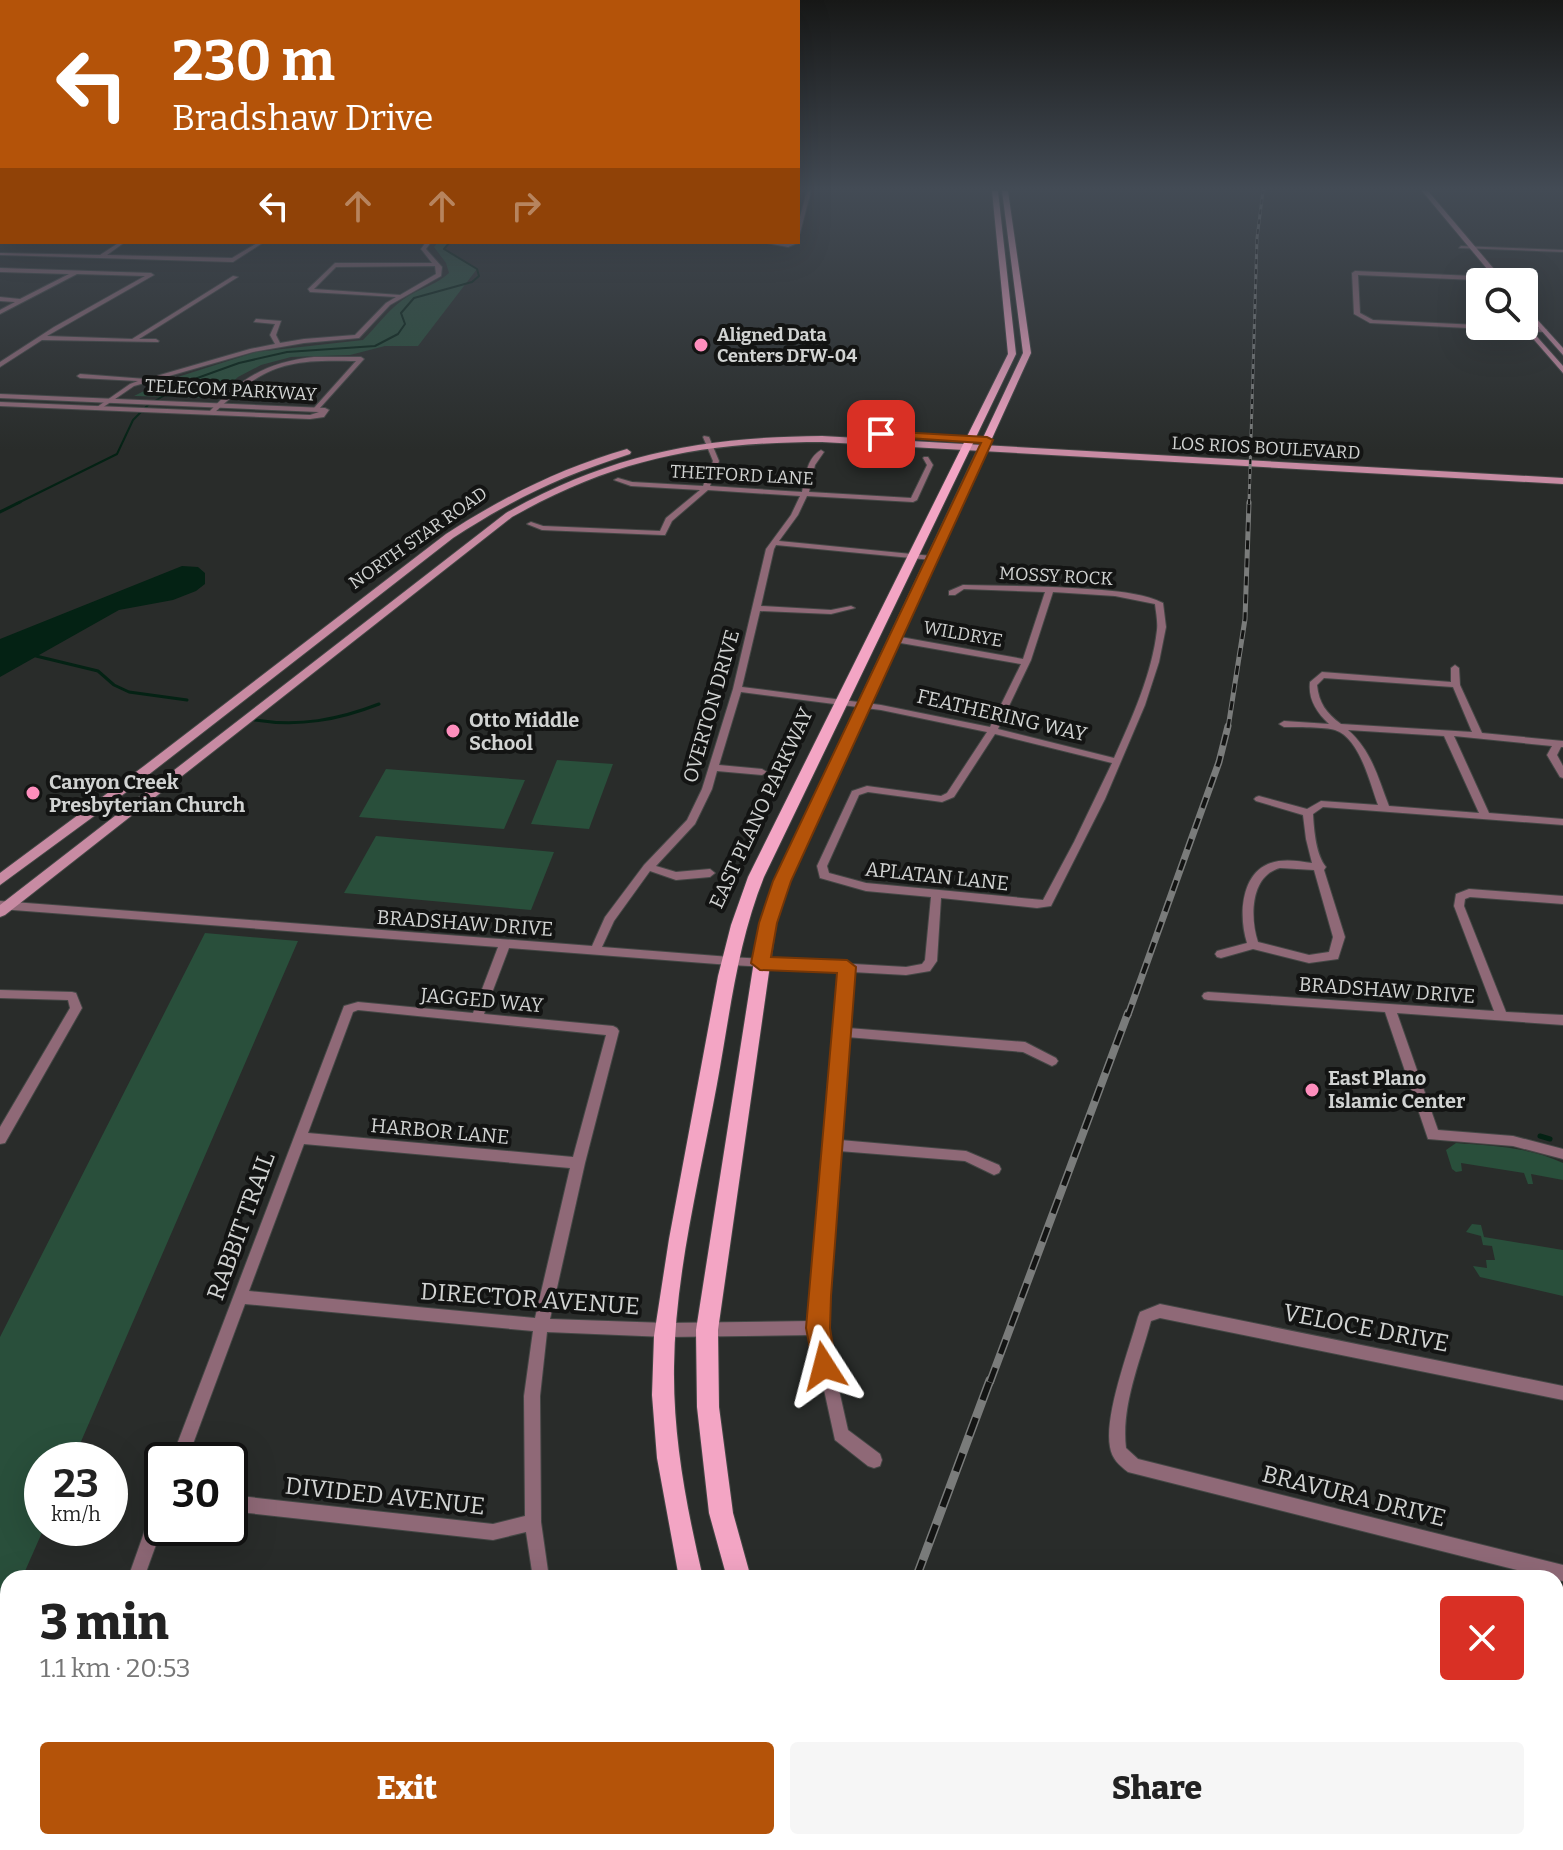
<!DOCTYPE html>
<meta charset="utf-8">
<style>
:root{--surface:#fff;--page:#f6f6f6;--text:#222;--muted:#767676;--accent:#b45309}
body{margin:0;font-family:Bitter,serif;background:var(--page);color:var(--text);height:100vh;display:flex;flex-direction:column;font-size:30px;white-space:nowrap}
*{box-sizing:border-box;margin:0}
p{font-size:26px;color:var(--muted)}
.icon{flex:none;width:44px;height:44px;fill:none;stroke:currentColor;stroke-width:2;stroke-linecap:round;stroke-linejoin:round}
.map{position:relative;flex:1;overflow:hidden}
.side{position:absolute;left:0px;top:1570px;width:1564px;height:280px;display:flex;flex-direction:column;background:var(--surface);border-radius:24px 24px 0 0;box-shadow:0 8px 32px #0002}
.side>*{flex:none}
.guide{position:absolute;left:0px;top:0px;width:800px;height:244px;box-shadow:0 8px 32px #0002;background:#b45309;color:#fff;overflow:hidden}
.controls{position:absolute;left:1466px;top:268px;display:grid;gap:16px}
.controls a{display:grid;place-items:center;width:72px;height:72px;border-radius:8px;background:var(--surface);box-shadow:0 8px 32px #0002;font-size:40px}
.speed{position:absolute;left:24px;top:1442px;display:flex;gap:16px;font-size:40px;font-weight:700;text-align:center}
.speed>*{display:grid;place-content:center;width:104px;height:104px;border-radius:50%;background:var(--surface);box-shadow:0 8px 32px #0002;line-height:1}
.speed small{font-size:20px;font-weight:400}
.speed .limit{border:4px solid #111;border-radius:12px;background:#fff;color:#111}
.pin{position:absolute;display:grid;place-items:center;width:68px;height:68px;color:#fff;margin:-34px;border-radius:16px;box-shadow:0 4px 12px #0006}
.me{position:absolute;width:88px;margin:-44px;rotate:351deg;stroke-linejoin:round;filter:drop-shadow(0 0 6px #0008)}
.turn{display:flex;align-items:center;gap:28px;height:168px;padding:0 40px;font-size:36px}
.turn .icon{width:104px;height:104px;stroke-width:2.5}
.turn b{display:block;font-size:56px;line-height:68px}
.lanes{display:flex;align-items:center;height:76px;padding:0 40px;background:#0003;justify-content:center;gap:40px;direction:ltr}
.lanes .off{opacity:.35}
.round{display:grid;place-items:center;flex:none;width:84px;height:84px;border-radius:8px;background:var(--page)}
.head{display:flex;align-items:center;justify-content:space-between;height:136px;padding:0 40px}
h1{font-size:48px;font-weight:800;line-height:60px}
.button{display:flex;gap:16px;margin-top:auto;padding:16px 40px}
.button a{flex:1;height:92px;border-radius:8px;background:var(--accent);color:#fff;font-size:32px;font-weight:800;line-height:92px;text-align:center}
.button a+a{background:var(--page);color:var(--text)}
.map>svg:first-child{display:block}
.green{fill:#294f3b}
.water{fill:#042214}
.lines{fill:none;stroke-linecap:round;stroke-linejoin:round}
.stream-far2{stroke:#042214;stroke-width:2}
.stream-far1{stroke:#042214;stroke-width:3}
.stream{stroke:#042214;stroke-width:5}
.minor-casing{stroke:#444745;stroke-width:2}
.tertiary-casing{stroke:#444745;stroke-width:2}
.secondary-casing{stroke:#444745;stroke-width:2}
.primary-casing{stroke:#444745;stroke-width:2}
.minor{fill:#8f6977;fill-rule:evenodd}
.tertiary{fill:#8f6977;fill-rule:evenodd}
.secondary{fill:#c88ba3;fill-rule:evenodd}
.primary{fill:#f3a5c4;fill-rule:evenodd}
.rail-far4-casing{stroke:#7a7c7b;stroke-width:3}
.rail-far3-casing{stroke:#7a7c7b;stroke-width:5}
.rail-far2-casing{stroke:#7a7c7b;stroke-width:7}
.rail-far1-casing{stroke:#7a7c7b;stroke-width:8}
.rail-casing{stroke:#7a7c7b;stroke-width:9}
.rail-far4{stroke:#131413;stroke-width:2;stroke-dasharray:5;stroke-linecap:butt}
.rail-far3{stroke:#131413;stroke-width:3;stroke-dasharray:9;stroke-linecap:butt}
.rail-far2{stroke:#131413;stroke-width:4;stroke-dasharray:11;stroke-linecap:butt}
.rail-far1{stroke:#131413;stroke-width:5;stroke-dasharray:15;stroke-linecap:butt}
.rail{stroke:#131413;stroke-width:6;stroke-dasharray:19;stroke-linecap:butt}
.route{fill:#b45309;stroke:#753606;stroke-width:2}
.poi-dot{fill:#fe8ebd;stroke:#131413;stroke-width:3}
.labels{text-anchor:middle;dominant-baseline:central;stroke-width:8;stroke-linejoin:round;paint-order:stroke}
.far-poi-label{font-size:18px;font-weight:bold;fill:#d1d3d2;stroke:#131413;text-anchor:start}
.far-street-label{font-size:18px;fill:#d1d3d2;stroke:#131413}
.street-label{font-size:20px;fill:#d1d3d2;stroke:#131413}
.poi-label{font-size:20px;font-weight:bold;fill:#d1d3d2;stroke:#131413;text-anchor:start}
.near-street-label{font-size:24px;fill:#d1d3d2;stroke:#131413}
</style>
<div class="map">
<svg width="1563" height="1850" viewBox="0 0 1563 1850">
<rect width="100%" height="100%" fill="#292c2a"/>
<g class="green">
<path d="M438,242H450L444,249L477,269L418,346H385L350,355L291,357L261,365L238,377L215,398L134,396L162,382L256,352L363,340C378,325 391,306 410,295C424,287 437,284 449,273L446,263L434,247Z"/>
<polygon points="557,760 613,764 589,829 531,824"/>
<polygon points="386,769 525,780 504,829 359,817"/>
<polygon points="376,836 554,852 531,910 344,893"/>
<polygon points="205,933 298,941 73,1460 42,1460 44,1528 22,1578 8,1578 8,1610 0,1629 0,1337"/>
<path d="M1456,1143C1493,1146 1529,1147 1563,1163V1180L1531,1174L1533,1184H1528L1524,1173L1461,1163L1462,1171L1456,1172L1452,1169L1446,1150Z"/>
<polygon points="1472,1224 1481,1225 1484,1237 1563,1250 1563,1296 1480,1277 1473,1266 1487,1268 1486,1260 1495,1260 1492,1246 1483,1245 1481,1236 1466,1232"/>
</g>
<polygon class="water" points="182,566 198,567 205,573 205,584 196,591 173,600 119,610 0,677 0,639"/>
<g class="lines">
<polyline class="stream-far2" points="16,504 117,454 133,420 148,405 189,381 239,363 287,352 375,346 398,334 405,324 401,313 414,298 472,282 479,276 477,269 444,249 450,242"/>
<g class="stream-far1">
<polyline points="0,512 20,502"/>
<polyline points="36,656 98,671 114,685 129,692 187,700"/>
<path d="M255,720C299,727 338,720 379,704"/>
</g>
<polyline class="stream" points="1540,1136 1550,1139"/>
<defs>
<g id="minor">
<polygon points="807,191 811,191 800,233 798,234 798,224"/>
<polygon points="798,241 798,243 788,247 760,242 787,244"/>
<polygon points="120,242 125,242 107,255 232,258 259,242 264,242 233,262 0,255 0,253 100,255"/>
<path d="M426,242H431L426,249L442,267L441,276L390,305L359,338L304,343L253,352L134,386L99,410L96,408L97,407L130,384L138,381L80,378L77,376L80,374L146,379L250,349L275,344L270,335L275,324L254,322L256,319L281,321L276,335L280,343L304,339L355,335L386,303L396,297L310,292L308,289L335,263H432L421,249ZM435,266L436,274L400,295L314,289L336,267Z"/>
<polygon points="1461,246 1563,250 1563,252 1459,248"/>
<polygon points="0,268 151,273 154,275 47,336 132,339 233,276 238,277 139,339 156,339 159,341 158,342 42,340 0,367 0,362 54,327 145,276 77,274 0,314 0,310 15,302 0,301 0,297 20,299 69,274 0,272"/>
<polygon points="1355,271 1499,277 1502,279 1499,281 1358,275 1360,313 1373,320 1544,328 1547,330 1544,332 1370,323 1354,314 1352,273"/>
<path d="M314,357H361L364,359L319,409L314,408L356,361C286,359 266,364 214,413L209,412C241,378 267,362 314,357Z"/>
<path d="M704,436L709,437L719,461L710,486L802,492C806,476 806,459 821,450L824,452L815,465L809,492L911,498L927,465L923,458L924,457H928L933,465L917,500L913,502L807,496L798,515L779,541L932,556L936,558L932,560L776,545L774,549L761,606L831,610L851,606L855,608L831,614L760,611L742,687L881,705L990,727L1021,664L895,642L891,639L895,636L1023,659L1045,592L964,589L955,595H949V591L963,585C1009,586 1056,586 1102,590C1122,592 1146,594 1163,603L1166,627L1159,662L1145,705L1105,799L1051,906L1037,908L941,898L937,961L930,971L906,975L852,972L848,1028L1025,1042L1056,1058L1058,1061L1056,1064L1052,1066L1023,1052L847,1037L840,1140L966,1151L999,1165L1001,1169L999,1173L994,1175L965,1161L839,1151L825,1328L848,1430L880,1454L882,1460L880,1466L874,1468L868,1466L835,1440L812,1335L666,1337L547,1332L540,1396L541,1522L549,1578H533L526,1532L493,1540L230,1511V1495L493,1524L525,1516L524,1396L533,1331L245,1304L187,1460H171L344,1006L358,1002L473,1013L498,947L0,909V901L592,946L605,917L644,865L687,820L702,789L733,689L766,549L791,515L800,496L708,490L672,521L665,535H662L542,530L527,524L531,522L543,526L660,531L666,518L700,490L631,486L614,480L618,478L632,482L703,486L713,461L703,437ZM1053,592L1115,596L1155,604C1156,613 1158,622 1157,630C1152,674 1132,718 1114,758L998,729L1031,660ZM741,692L881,710L987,732L947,793L941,796L867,786L852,791L817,866L820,878L866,891L931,897L925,960L922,964L906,967L730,957L602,947L614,921L650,871L676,880L710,877L715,873L710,869L676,872L656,866L695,824L712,789L717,771L762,775L767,772L762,769L719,765ZM995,734L1112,763L1074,842L1043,900L866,883L829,873L827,866L859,795L868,792L942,802L954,797ZM509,948L730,965L841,971L811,1321L666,1323L550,1319L585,1163L619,1031L617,1028L613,1026L484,1014ZM358,1010L606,1035L573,1157L308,1133L353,1012ZM304,1144L570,1168L535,1318L249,1291Z"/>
<path d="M1455,665L1459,668L1460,685L1482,733L1563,741V747H1561L1557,755L1563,766V778L1560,777L1547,755L1552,746L1454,736L1489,813L1563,819V825L1323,807L1313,814C1314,831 1316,855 1326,867L1324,870L1345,937L1338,959L1309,963L1253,949L1221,958L1217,957L1215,954L1217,951L1247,943C1239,918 1240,876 1268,864C1282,858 1298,861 1312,863L1306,839L1303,815L1256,801L1254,799L1256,797L1259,796L1307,809L1321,801L1378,805C1370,784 1360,738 1335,730C1326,727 1295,727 1284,727L1279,724L1284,721L1329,724C1316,712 1308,699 1310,682L1322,672L1451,682V668ZM1324,678L1453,687L1472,732L1341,724C1326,713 1319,703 1317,685ZM1348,730L1444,736L1479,813L1389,806C1378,778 1372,751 1348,730ZM1280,868L1314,870L1333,937L1329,952L1309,955L1258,942C1250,918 1250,876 1280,868Z"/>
<polygon points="1469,889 1563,896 1563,904 1470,897 1465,899 1464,906 1506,1012 1563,1015 1563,1025 1397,1013 1438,1130 1513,1136 1563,1149 1563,1159 1513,1146 1428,1139 1385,1012 1208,1000 1204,999 1202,996 1204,993 1208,992 1494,1011 1454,906 1456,894"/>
<polygon points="0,990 72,992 76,993 82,1008 5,1143 0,1144 0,1127 70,1008 68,1000 0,998"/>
<path d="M1160,1304L1563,1386V1400L1160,1318L1151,1321C1140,1362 1121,1406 1126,1448L1138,1459L1563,1565V1581L1556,1580V1578H1549L1128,1472C1119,1465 1112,1459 1110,1447C1104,1415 1129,1350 1138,1317L1140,1312Z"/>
<polygon points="162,1497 162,1528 144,1578 128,1578 156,1499"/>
<polygon points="294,1842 314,1842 311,1850 291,1850"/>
<polygon points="588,1842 608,1842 606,1850 586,1850"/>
</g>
<polygon id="tertiary" points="0,394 325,408 329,410 324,417 310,419 0,406 0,402 310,415 319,412 0,398"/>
<g id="secondary">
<polygon points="1422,191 1428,191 1505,282 1498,282"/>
<polygon points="2,213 2,217 0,218 0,214"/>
<polygon points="1524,305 1563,348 1563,355 1524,311"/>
<polygon points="1524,322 1563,366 1563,373 1522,326 1524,326"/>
<path d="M822,436L1563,478V484L822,442C703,442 617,458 512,517L5,915L0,917V905L506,513C610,454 703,437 822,436Z"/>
<path d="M627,449L631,452L630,454C561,476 513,499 453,538L116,800L0,885V873L144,766L446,534C503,497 561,468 627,449Z"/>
</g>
<g id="primary">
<path d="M992,191H998L1016,354L764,877C737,944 730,1014 717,1084C700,1177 675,1273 674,1367C673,1439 687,1509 703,1578H679L657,1458L652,1395L654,1336L669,1239L718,976L731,925L748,877L1008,354Z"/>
<polygon points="1002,191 1008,191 1031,353 790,881 776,923 718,1330 719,1407 733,1513 751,1578 727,1578 709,1513 697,1407 696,1330 760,923 774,881 1023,353"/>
<polygon points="779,1842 808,1842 811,1850 782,1850"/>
<polygon points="845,1842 874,1842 877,1850 848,1850"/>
</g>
</defs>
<use href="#minor" class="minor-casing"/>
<use href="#tertiary" class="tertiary-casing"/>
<use href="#secondary" class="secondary-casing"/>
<use href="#primary" class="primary-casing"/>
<use href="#minor" class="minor"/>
<use href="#tertiary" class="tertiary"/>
<use href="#secondary" class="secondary"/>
<use href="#primary" class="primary"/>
<defs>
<polyline id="rail-far4" points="1249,504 1257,238 1263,191"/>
<polyline id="rail-far3" points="1228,728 1245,619 1249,502"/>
<polyline id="rail-far2" points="1128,1015 1219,762 1228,726"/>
<polyline id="rail-far1" points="990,1382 1128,1013"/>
<g id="rail">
<polyline points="916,1578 990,1380"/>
<polyline points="814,1850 817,1842"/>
</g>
</defs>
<use href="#rail-far4" class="rail-far4-casing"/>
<use href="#rail-far3" class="rail-far3-casing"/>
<use href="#rail-far2" class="rail-far2-casing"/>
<use href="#rail-far1" class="rail-far1-casing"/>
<use href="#rail" class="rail-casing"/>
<use href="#rail-far4" class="rail-far4"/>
<use href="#rail-far3" class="rail-far3"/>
<use href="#rail-far2" class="rail-far2"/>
<use href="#rail-far1" class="rail-far1"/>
<use href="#rail" class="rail"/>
</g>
<linearGradient id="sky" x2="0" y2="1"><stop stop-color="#171817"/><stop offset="0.42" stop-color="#434b55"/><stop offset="1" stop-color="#434b55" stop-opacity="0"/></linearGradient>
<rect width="1563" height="450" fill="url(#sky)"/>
<polygon class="route" points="881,431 987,437 993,440 791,881 777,923 771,957 847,960 856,967 831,1296 830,1328 836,1366 833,1374 824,1377 815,1374 806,1328 837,973 760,970 751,963 759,923 773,881 981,443 878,436 876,434"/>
<g class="poi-dot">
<circle cx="701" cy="345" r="8"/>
<circle cx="453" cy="731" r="8"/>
<circle cx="33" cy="793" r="8"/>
<circle cx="1312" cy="1090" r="8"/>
</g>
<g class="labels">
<g class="far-poi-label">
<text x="717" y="335">Aligned Data<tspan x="717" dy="21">Centers DFW-04</tspan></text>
</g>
<g class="far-street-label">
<text transform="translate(231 390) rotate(3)">TELECOM PARKWAY</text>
<text transform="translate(1266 448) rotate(3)">LOS RIOS BOULEVARD</text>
<text transform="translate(742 475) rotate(3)">THETFORD LANE</text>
<text transform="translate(418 538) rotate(-35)">NORTH STAR ROAD</text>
<text transform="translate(1056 576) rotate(3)">MOSSY ROCK</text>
<text transform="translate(963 634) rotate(10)">WILDRYE</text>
</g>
<g class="street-label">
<text transform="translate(711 706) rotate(-74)">OVERTON DRIVE</text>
<text transform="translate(1002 715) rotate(13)">FEATHERING WAY</text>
<text transform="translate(761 808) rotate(-65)">EAST PLANO PARKWAY</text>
<text transform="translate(937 876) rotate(6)">APLATAN LANE</text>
<text transform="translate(465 923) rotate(4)">BRADSHAW DRIVE</text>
<text transform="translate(1387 990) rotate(4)">BRADSHAW DRIVE</text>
<text transform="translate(482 1000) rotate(5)">JAGGED WAY</text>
<text transform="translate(440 1131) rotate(5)">HARBOR LANE</text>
</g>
<g class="poi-label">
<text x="469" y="720">Otto Middle<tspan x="469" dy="23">School</tspan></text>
<text x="49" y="782">Canyon Creek<tspan x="49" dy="23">Presbyterian Church</tspan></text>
<text x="1328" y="1078">East Plano<tspan x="1328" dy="23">Islamic Center</tspan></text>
</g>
<g class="near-street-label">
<text transform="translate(241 1226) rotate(-70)">RABBIT TRAIL</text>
<text transform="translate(530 1299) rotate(4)">DIRECTOR AVENUE</text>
<text transform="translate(1366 1328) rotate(11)">VELOCE DRIVE</text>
<text transform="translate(385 1496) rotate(6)">DIVIDED AVENUE</text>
<text transform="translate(1354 1496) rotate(14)">BRAVURA DRIVE</text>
</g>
</g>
</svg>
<div class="controls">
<a><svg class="icon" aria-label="search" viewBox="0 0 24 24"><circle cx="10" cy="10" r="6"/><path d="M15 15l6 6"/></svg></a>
</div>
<div class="speed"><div>23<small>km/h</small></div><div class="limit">30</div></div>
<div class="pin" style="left:881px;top:434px;background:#d93025"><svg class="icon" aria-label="arrive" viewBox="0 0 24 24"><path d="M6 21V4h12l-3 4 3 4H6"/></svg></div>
<svg class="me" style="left:824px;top:1366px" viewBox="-20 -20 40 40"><path d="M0-17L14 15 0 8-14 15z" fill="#b45309" stroke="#fff" stroke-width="4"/></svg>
<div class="guide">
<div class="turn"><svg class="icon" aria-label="left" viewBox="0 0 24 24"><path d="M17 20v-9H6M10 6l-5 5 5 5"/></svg><div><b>230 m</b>Bradshaw Drive</div></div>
<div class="lanes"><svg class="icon" aria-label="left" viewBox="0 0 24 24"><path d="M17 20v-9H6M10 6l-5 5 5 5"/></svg><svg class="icon off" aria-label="ahead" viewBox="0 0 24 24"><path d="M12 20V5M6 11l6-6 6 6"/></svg><svg class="icon off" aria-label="ahead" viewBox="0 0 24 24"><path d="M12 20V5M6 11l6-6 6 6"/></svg><svg class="icon off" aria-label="right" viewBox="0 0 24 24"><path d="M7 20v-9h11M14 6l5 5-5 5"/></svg></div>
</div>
<section class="side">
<div class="head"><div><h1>3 min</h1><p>1.1 km · 20:53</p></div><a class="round" style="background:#d93025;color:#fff"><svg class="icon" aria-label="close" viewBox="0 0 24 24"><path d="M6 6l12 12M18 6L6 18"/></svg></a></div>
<div class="button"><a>Exit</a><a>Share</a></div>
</section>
</div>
